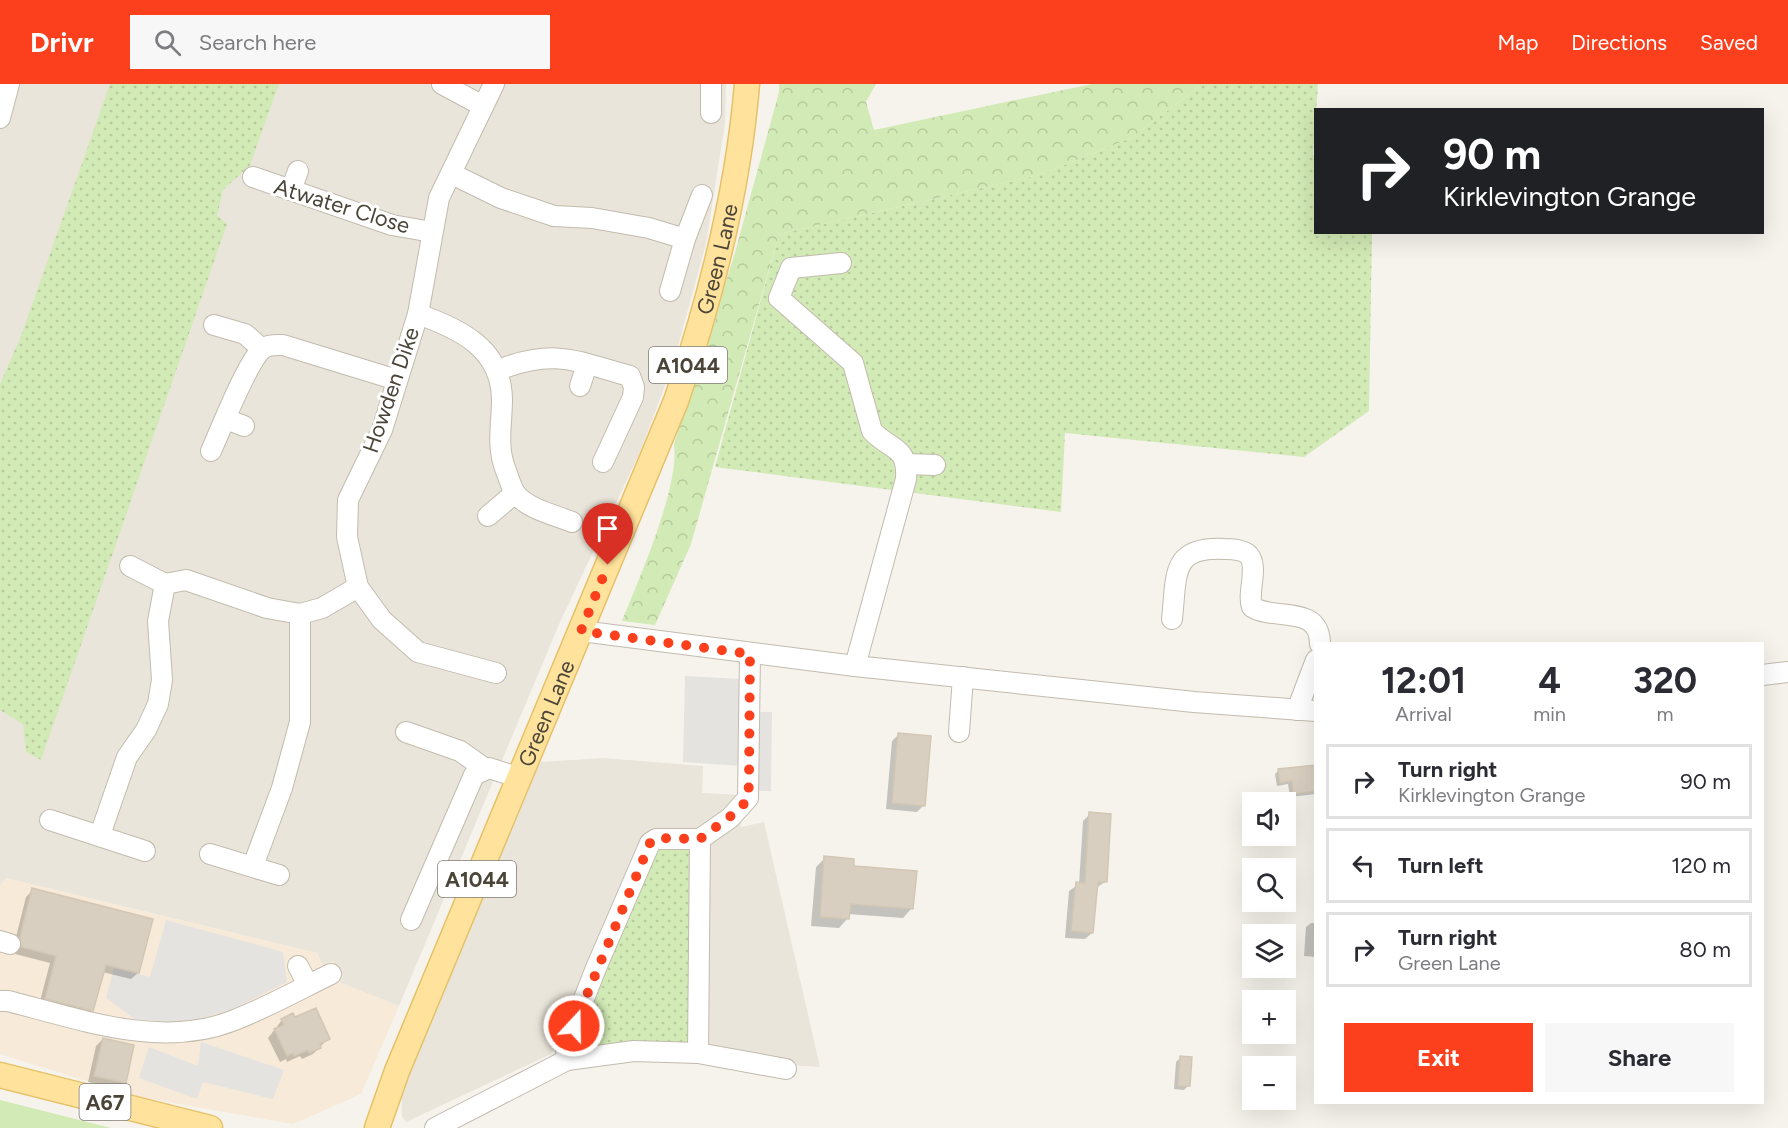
<!DOCTYPE html>
<meta charset="utf-8">
<style>
:root{--surface:#fff;--page:#f7f7f7;--text:#2b2b33;--muted:#7c7c81;--line:#e1e1e2;--accent:#fc3f1d}
body{margin:0;font-family:Figtree,sans-serif;background:var(--page);color:var(--text);height:100vh;display:flex;flex-direction:column;font-size:22px;white-space:nowrap}
*{box-sizing:border-box;margin:0}
p{font-size:20px;color:var(--muted)}
.icon{flex:none;width:33px;height:33px;fill:none;stroke:currentColor;stroke-width:2;stroke-linecap:round;stroke-linejoin:round}
.map{position:relative;flex:1;overflow:hidden}
.details{position:absolute;left:1314px;top:558px;width:450px;height:462px;display:flex;flex-direction:column;background:var(--surface);border-radius:0px;box-shadow:0 6px 24px #0002}
.details>*{flex:none}
.hud{position:absolute;left:1314px;top:24px;width:450px;height:126px;border-radius:0px;box-shadow:0 6px 24px #0002;background:#202124;color:#fff;overflow:hidden}
.buttons{position:absolute;left:1242px;top:708px;display:grid;gap:12px}
.buttons a{display:grid;place-items:center;width:54px;height:54px;border-radius:0px;background:var(--surface);box-shadow:0 6px 24px #0002;font-size:30px}
.pin{position:absolute;display:grid;place-items:center;width:51px;height:51px;color:#fff;margin:-62px -26px;border-radius:50% 50% 50% 0;rotate:-45deg;box-shadow:0 0 6px #0007}
.pin .icon{rotate:45deg}
.me{position:absolute;width:66px;margin:-33px;rotate:21deg;stroke-linejoin:round;filter:drop-shadow(0 0 4px #0008)}
.turn{display:flex;align-items:center;gap:21px;height:126px;padding:0 30px;font-size:27px}
.turn .icon{width:78px;height:78px;stroke-width:2.5}
.turn b{display:block;font-size:42px;line-height:51px}
.eta{display:flex;justify-content:space-evenly;align-items:center;height:102px;text-align:center}
.eta b{font-size:36px;font-weight:700;line-height:42px}
.button{display:flex;gap:12px;margin-top:auto;padding:12px 30px}
.button a{flex:1;height:69px;border-radius:0px;background:var(--accent);color:#fff;font-size:24px;font-weight:700;line-height:69px;text-align:center}
.button a+a{background:var(--page);color:var(--text)}
ul{padding:0;list-style:none}
li{display:flex;align-items:center;gap:18px;height:75px;margin:0 12px 9px;padding:0 18px;border:3px solid var(--line);border-radius:0px}
li div{flex:1}
li b{display:block;font-size:22px}
li em{font-style:normal}
header{display:flex;align-items:center;gap:36px;box-sizing:border-box;height:84px;padding:0 30px;background:var(--accent);color:#fff}
header strong{font-size:28px}
nav{display:flex;gap:33px;margin-inline-start:auto;font-size:21px}
.search{width:420px;height:54px;background:var(--page);display:flex;align-items:center;gap:15px;box-sizing:border-box;padding:0 21px;border-radius:0px;color:var(--muted);font-size:22px}
.map>svg:first-child{display:block}
.residential{fill:#eae5da}
.commercial{fill:#f7ead8}
.grass{fill:url(#grass-dots)}
.forest{fill:url(#forest-crowns)}
.green{fill:#d2eab5}
.parking{fill:#e5e3e0}
.shadow{fill:#0003}
.building{fill:#d8cfc1;stroke:#d3c7b4;stroke-width:1.5}
.lines{fill:none;stroke-linecap:round;stroke-linejoin:round}
.minor-casing{stroke:#c2bbae;stroke-width:22}
.major-casing{stroke:#e6c16a;stroke-width:27}
.minor{stroke:#fff;stroke-width:20}
.major{stroke:#ffe39c;stroke-width:24}
.route{stroke:#fc3f1d;stroke-width:10;stroke-dasharray:0 18}
.labels{text-anchor:middle;dominant-baseline:central;stroke-width:6;stroke-linejoin:round;paint-order:stroke}
.shield{fill:#fff;stroke:#817c74;stroke-width:1.5}
.shield-label{font-size:21px;font-weight:bold;fill:#4b4439}
.street-label{font-size:22px;fill:#4b4439;stroke:#fff}
</style>
<header>
<strong>Drivr</strong>
<div class="search"><svg class="icon" aria-label="search" viewBox="0 0 24 24"><circle cx="10" cy="10" r="6"/><path d="M15 15l6 6"/></svg>Search here</div>
<nav><a>Map</a><a>Directions</a><a>Saved</a></nav>
</header>
<div class="map">
<svg width="1788" height="1044" viewBox="0 0 1788 1044">
<defs>
<pattern id="grass-dots" width="8" height="8" patternUnits="userSpaceOnUse" patternTransform="scale(1.5)"><rect width="8" height="8" fill="#d2eab5"/><path d="M2 2h.1M6 6h.1" fill="none" stroke="#b6ca9c" stroke-width="1.8" stroke-linecap="round"/></pattern>
<pattern id="forest-crowns" width="20" height="18" patternUnits="userSpaceOnUse" patternTransform="scale(1.5)"><rect width="20" height="18" fill="#d2eab5"/><path d="M2 6a3 3 0 1 1 6 0M12 15a3 3 0 1 1 6 0" fill="none" stroke="#b6ca9c"/></pattern>
</defs>
<rect width="100%" height="100%" fill="#f6f3ec"/>
<g class="residential">
<polygon points="0,0 726,0 725,39 706,160 673,280 640,368 560,538 399,922 338,898 333,877 323,882 317,869 6,794 0,802"/>
<polygon points="603,674 703,682 702,709 741,711 741,743 764,738 820,983 788,981 705,965 695,749 647,748 560,964 557,962 551,970 406,1038 402,1032 401,1001 519,717 541,678"/>
</g>
<polygon class="commercial" points="6,794 317,869 323,882 334,877 343,896 339,898 399,922 361,1010 293,1040 134,1012 0,970 0,802"/>
<g class="grass">
<polygon points="110,0 279,0 250,81 223,106 217,132 227,140 41,676 26,668 23,640 0,626 0,300 21,252"/>
<polygon points="1203,0 1318,0 1313,71 1316,71 1316,148 1372,149 1369,327 1304,373 1065,349 1061,428 715,383 779,150 1039,91 1131,54"/>
<polygon points="686,760 693,766 689,960 579,967 574,960 654,763"/>
</g>
<path class="forest" d="M779,0H876L866,18L874,46L1092,0H1203L1131,54L1039,91L779,150L691,460L655,541L622,537C639,495 680,402 674,360L734,172L779,8Z"/>
<polygon class="green" points="0,1016 111,1044 0,1044"/>
<g class="parking">
<polygon points="685,592 740,595 742,682 683,678"/>
<polygon points="755,628 772,628 771,707 755,707"/>
<polygon points="166,836 283,868 287,898 231,926 198,935 172,938 136,936 106,914 114,884 150,893"/>
<polygon points="201,958 284,986 273,1015 203,998 197,1015 139,994 149,963 198,982"/>
</g>
<g class="shadow">
<polygon points="899,650 924,721 917,728 886,725 892,657"/>
<polygon points="1316,682 1316,710 1290,713 1288,700 1277,702 1275,690 1279,686"/>
<polygon points="1090,730 1105,798 1096,804 1092,849 1085,855 1065,854 1069,807 1079,800 1083,737"/>
<polygon points="825,774 852,783 912,824 903,834 848,830 848,834 839,844 811,842 816,783"/>
<polygon points="33,806 138,889 131,895 102,888 92,926 85,933 39,921 50,879 15,870 14,861 26,813"/>
<polygon points="1311,839 1316,839 1316,873 1304,872 1306,843"/>
<polygon points="294,935 329,954 313,970 302,975 300,972 287,978 286,975 280,978 268,954 282,936"/>
<polygon points="103,955 124,998 118,1005 88,998 96,962"/>
<polygon points="1180,974 1188,1002 1184,1006 1174,1005 1176,978"/>
</g>
<g class="building">
<polygon points="898,649 931,652 925,722 892,719"/>
<polygon points="1316,681 1316,707 1293,710 1292,697 1280,699 1278,685"/>
<polygon points="1089,728 1111,730 1107,798 1098,798 1093,849 1071,847 1076,798 1085,799"/>
<polygon points="824,772 854,775 854,782 917,787 913,825 851,820 849,835 820,833"/>
<polygon points="32,804 153,835 139,889 106,881 93,927 45,915 56,872 21,863 20,853"/>
<polygon points="316,924 330,955 320,960 321,964 309,969 308,966 294,972 293,969 287,972 274,945 284,941 281,935 293,929 295,933"/>
<polygon points="103,954 134,961 126,999 94,992"/>
<polygon points="1180,972 1192,973 1190,1002 1178,1002"/>
</g>
<g class="lines">
<defs>
<g id="minor">
<polyline points="442,0 483,22"/>
<polyline points="494,0 439,114 418,230 382,346 348,416 347,453 358,503 382,536 418,568 496,589"/>
<polyline points="711,29 711,0"/>
<polyline points="0,34 9,0"/>
<polyline points="452,90 501,114 554,132 592,134 649,144 685,155 670,207"/>
<polyline points="253,93 392,141 432,148"/>
<polyline points="291,106 298,87"/>
<polyline points="685,155 702,111"/>
<path d="M841,179L791,184L779,214L853,279L872,347C891,367 908,361 906,395L855,582"/>
<path d="M418,230C460,245 501,264 502,315C502,341 496,362 506,387C509,394 511,403 515,409C527,425 555,431 572,438"/>
<polyline points="214,241 245,250 262,265"/>
<path d="M498,286C555,264 575,277 630,292L634,303L633,313L603,378"/>
<polyline points="580,302 587,280"/>
<polyline points="226,335 244,342"/>
<path d="M211,367C222,343 245,283 261,266C267,260 276,261 283,261L397,296"/>
<polyline points="907,380 935,381"/>
<polyline points="488,432 515,409"/>
<polyline points="130,482 165,500"/>
<path d="M1172,535C1177,491 1170,462 1225,465C1233,465 1246,466 1250,473C1258,486 1247,509 1252,523C1275,537 1320,520 1320,560"/>
<polyline points="581,547 855,582 1194,618 1316,627"/>
<polyline points="1762,591 1788,588"/>
<polyline points="1297,626 1316,576"/>
<polyline points="406,648 460,667 484,684"/>
<polyline points="959,648 963,593"/>
<polyline points="50,736 145,767"/>
<polyline points="100,751 127,673 146,646 158,620 162,596 158,537 165,500 186,496 267,524 300,530 322,524 358,503"/>
<polyline points="700,755 698,969 634,967 567,976 566,961 596,884 650,759 656,755 700,755 730,734 748,714 750,570"/>
<polyline points="210,770 279,791"/>
<polyline points="253,782 282,704 300,638 300,530"/>
<polyline points="411,836 474,691 489,684 520,694"/>
<polyline points="0,857 10,860"/>
<polyline points="298,882 308,901"/>
<path d="M0,917H8C79,935 160,965 232,937C266,924 298,906 331,890"/>
<polyline points="698,969 786,985"/>
<polyline points="435,1044 567,976"/>
</g>
<g id="major">
<polyline points="0,991 210,1044"/>
<path id="s1" d="M377,1044L397,987L676,317C711,214 738,109 747,0"/>
</g>
</defs>
<use href="#minor" class="minor-casing"/>
<use href="#major" class="major-casing"/>
<use href="#minor" class="minor"/>
<use href="#major" class="major"/>
</g>
<g class="lines">
<polyline class="route" points="574,942 650,759 656,754 700,755 740,725 748,714 749,699 750,570 581,547 608,481"/>
</g>
<g class="labels">
<g class="shield">
<rect x="649" y="263" width="78" height="36" rx="4.5"/>
<rect x="438" y="777" width="78" height="36" rx="4.5"/>
<rect x="79.5" y="1000" width="51" height="36" rx="4.5"/>
</g>
<g class="shield-label">
<text x="688" y="281">A1044</text>
<text x="477" y="795">A1044</text>
<text x="105" y="1018">A67</text>
</g>
<g class="street-label">
<text transform="translate(342 122) rotate(17)">Atwater Close</text>
<text stroke="none"><textPath href="#s1" startOffset="934">Green Lane</textPath></text>
<text transform="translate(391 306) rotate(-71)">Howden Dike</text>
<text stroke="none"><textPath href="#s1" startOffset="448">Green Lane</textPath></text>
</g>
</g>
</svg>
<div class="buttons">
<a><svg class="icon" aria-label="sound" viewBox="0 0 24 24"><path d="M4 9h4l5-4v14l-5-4H4zM17 9q2 3 0 6"/></svg></a>
<a><svg class="icon" aria-label="search" viewBox="0 0 24 24"><circle cx="10" cy="10" r="6"/><path d="M15 15l6 6"/></svg></a>
<a><svg class="icon" aria-label="layers" viewBox="0 0 24 24"><path d="M12 4l9 5-9 5-9-5zM3 14l9 5 9-5"/></svg></a>
<a>+</a>
<a>−</a>
</div>
<div class="pin" style="left:608px;top:481px;background:#d93025"><svg class="icon" aria-label="arrive" viewBox="0 0 24 24"><path d="M6 21V4h12l-3 4 3 4H6"/></svg></div>
<svg class="me" style="left:574px;top:942px" viewBox="-20 -20 40 40"><circle r="17" fill="#fc3f1d" stroke="#fff" stroke-width="3"/><path d="M0-11L8 9 0 5-8 9z" fill="#fff"/></svg>
<div class="hud">
<div class="turn"><svg class="icon" aria-label="right" viewBox="0 0 24 24"><path d="M7 20v-9h11M14 6l5 5-5 5"/></svg><div><b>90 m</b>Kirklevington Grange</div></div>
</div>
<section class="details">
<div class="eta">
<div><b>12:01</b><p>Arrival</p></div>
<div><b>4</b><p>min</p></div>
<div><b>320</b><p>m</p></div>
</div>
<ul>
<li><svg class="icon" aria-label="right" viewBox="0 0 24 24"><path d="M7 20v-9h11M14 6l5 5-5 5"/></svg><div><b>Turn right</b><p>Kirklevington Grange</p></div><em>90 m</em></li>
<li><svg class="icon" aria-label="left" viewBox="0 0 24 24"><path d="M17 20v-9H6M10 6l-5 5 5 5"/></svg><div><b>Turn left</b></div><em>120 m</em></li>
<li><svg class="icon" aria-label="right" viewBox="0 0 24 24"><path d="M7 20v-9h11M14 6l5 5-5 5"/></svg><div><b>Turn right</b><p>Green Lane</p></div><em>80 m</em></li>
</ul>
<div class="button"><a>Exit</a><a>Share</a></div>
</section>
</div>
